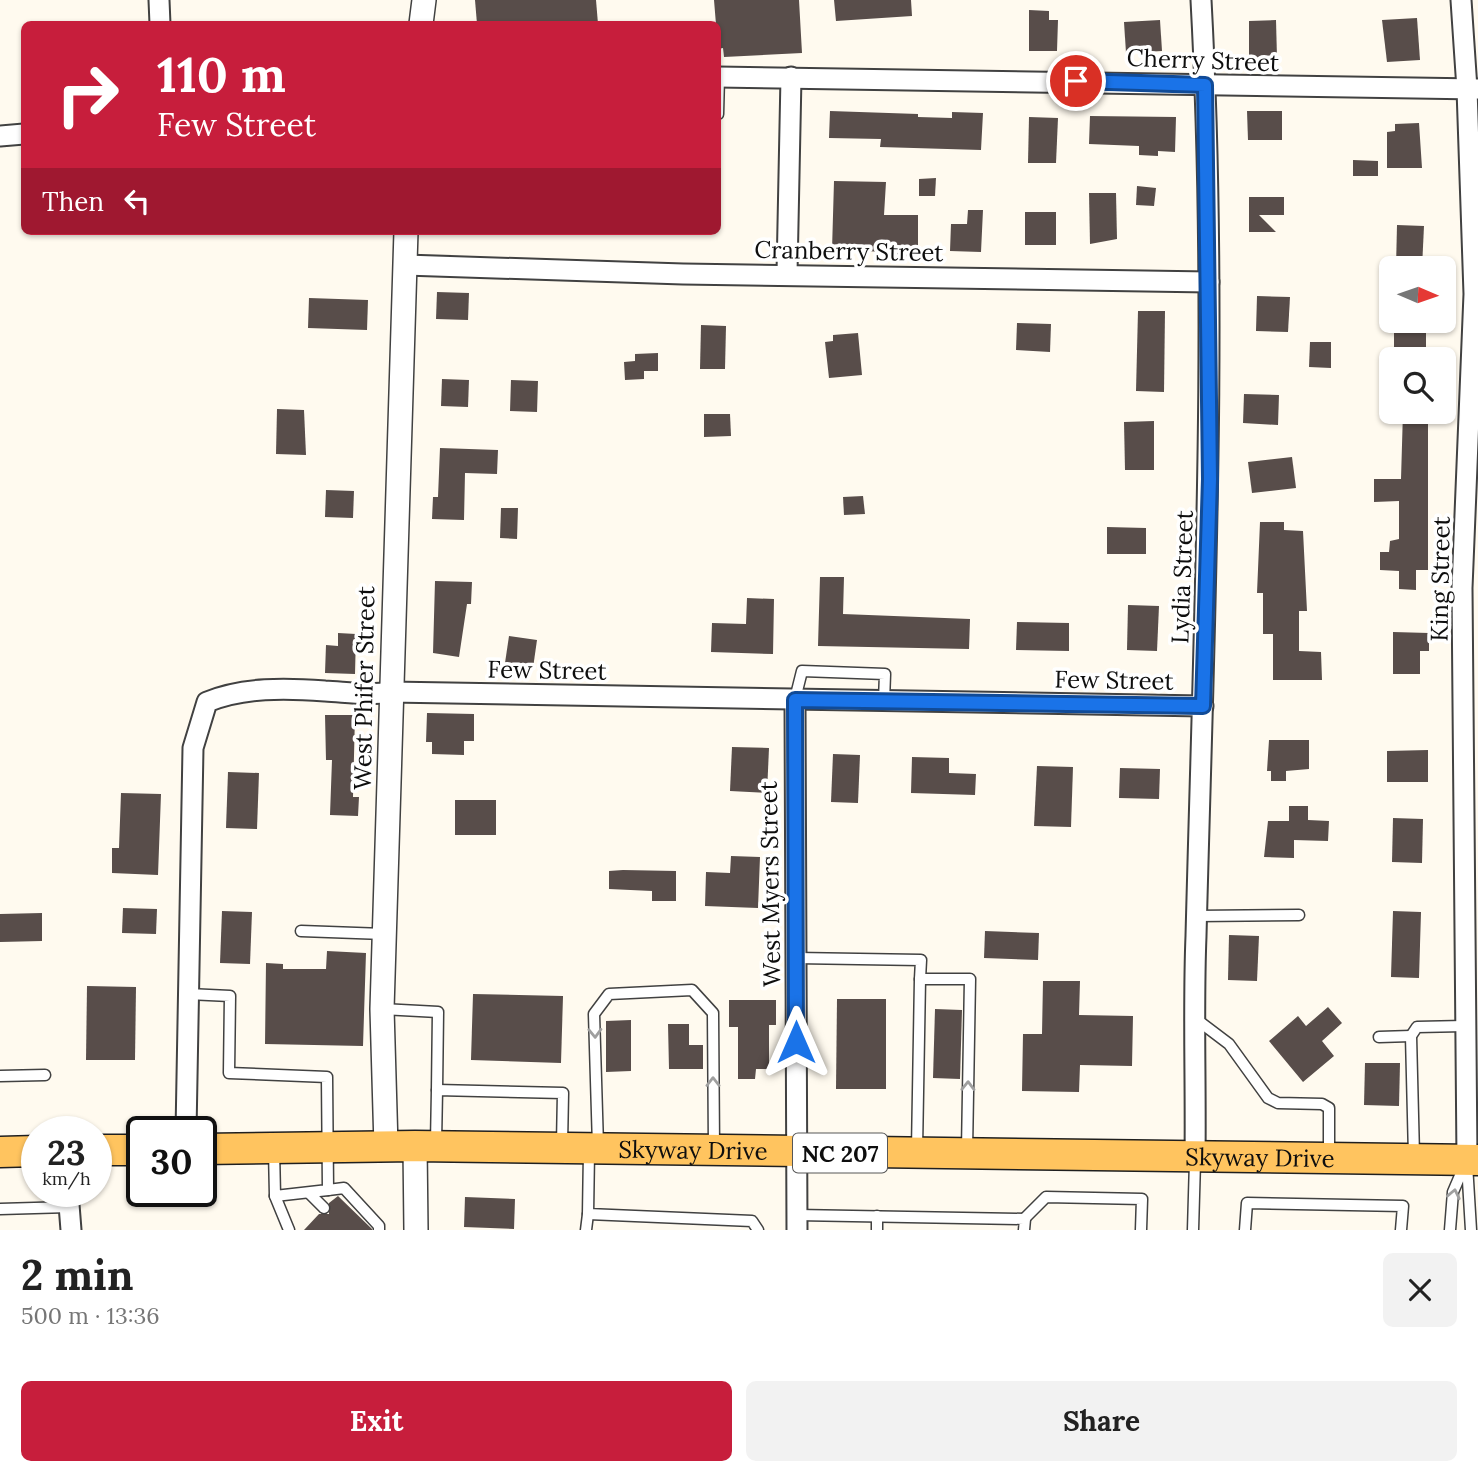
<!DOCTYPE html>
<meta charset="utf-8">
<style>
:root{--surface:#fff;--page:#f2f2f2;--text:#222;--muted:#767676;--accent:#c71e3c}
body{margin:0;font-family:Lora,serif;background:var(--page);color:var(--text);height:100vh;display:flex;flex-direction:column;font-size:26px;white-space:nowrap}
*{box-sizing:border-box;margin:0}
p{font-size:23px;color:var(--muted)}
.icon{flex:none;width:38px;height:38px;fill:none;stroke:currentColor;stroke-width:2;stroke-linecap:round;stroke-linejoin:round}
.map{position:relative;height:1230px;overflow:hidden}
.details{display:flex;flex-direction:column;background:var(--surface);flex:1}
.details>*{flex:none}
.banner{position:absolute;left:21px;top:21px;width:700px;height:214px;border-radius:10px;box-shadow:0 2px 5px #0004;background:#c71e3c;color:#fff;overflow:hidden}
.needle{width:46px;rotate:92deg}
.buttons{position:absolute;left:1379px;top:256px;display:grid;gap:14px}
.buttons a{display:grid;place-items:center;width:77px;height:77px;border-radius:10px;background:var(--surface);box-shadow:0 2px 5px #0004;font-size:35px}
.speed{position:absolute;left:21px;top:1116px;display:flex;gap:14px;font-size:35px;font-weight:700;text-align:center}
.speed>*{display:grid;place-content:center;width:91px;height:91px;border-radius:50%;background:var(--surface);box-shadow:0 2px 5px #0004;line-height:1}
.speed small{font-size:18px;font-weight:400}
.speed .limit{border:4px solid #111;border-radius:10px;background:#fff;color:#111}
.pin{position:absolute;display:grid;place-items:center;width:60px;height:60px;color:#fff;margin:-30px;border:4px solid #fff;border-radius:50%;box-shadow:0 2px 7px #0007}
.me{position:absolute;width:77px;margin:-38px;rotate:0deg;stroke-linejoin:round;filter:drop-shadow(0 0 5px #0008)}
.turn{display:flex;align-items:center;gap:24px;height:147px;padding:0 21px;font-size:32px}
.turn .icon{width:91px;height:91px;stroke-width:2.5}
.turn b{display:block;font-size:49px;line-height:60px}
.then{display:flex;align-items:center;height:66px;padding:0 21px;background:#0003;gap:14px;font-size:26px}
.round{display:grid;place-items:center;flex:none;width:74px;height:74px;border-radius:10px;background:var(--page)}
.overview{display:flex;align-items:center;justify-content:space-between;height:119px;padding:0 21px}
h1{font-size:42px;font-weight:800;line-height:52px}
.button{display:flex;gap:14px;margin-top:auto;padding:14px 21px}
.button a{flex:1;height:80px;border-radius:10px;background:var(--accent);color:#fff;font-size:28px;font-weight:800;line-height:80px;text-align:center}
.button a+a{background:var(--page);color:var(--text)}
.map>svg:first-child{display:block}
.building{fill:#584d4a}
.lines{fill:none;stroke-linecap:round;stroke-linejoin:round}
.service-casing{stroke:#414141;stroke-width:13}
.minor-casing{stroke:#414141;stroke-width:23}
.tertiary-casing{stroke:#414141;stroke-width:26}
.primary-casing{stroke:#1f1f1f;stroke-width:33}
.service{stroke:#fff;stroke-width:10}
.minor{stroke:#fff;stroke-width:19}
.tertiary{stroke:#fff;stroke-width:23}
.primary{stroke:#ffc45f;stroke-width:30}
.oneway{stroke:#9f9f9f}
.route-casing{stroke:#114b97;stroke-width:18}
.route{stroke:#1a73e8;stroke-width:12}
.labels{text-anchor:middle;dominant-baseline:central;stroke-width:7;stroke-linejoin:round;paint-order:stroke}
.shield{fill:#fff;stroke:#565656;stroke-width:2}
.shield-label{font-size:23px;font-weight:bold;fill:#0e0e0e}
.street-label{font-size:24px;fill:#0e0e0e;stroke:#fff}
</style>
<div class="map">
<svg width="1478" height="1230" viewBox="0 0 1478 1230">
<rect width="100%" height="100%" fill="#fffaef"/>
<g class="building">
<polygon points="475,0 596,0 598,24 477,24"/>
<polygon points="714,0 799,0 802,53 724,57 723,48 718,49"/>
<polygon points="834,0 911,0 912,16 836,21"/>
<polygon points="1029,10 1049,11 1049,20 1058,20 1057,51 1029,51"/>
<polygon points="1417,18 1420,60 1387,62 1382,20"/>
<polygon points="1160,20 1162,51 1126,53 1124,22"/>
<polygon points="1276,20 1277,58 1249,59 1249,21"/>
<polygon points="830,111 918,114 918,117 952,118 952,112 983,113 981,150 880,147 881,139 829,138"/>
<polygon points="1247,111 1282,111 1282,140 1248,140"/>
<polygon points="1090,116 1176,117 1175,152 1158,151 1158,156 1139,155 1139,146 1089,144"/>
<polygon points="1029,117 1058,118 1056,163 1028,163"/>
<polygon points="1419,123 1422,168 1387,168 1387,132 1395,131 1395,124"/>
<polygon points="1353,160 1378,161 1378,176 1353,176"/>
<polygon points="936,178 935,196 919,196 919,179"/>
<polygon points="834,181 886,182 884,215 918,215 918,256 889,257 889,252 832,250"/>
<polygon points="1137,186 1156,188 1154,206 1136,205"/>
<polygon points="1089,193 1116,193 1117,239 1090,244"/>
<polygon points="1249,197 1284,197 1284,215 1259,215 1276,232 1249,232"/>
<polygon points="968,210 983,210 981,252 950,251 951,224 967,224"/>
<rect x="1025" y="212" width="31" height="33"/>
<polygon points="1397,225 1424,226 1422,268 1396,268"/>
<polygon points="437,292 469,293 468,320 436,319"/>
<polygon points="1257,296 1290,297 1288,332 1256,331"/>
<polygon points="309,298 368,300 367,330 308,328"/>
<polygon points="1138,311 1165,311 1164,392 1136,391"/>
<rect x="1394" y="320" width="32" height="28"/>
<polygon points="1017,323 1051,324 1050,352 1016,350"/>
<polygon points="701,325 726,326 725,369 700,369"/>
<polygon points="858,333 862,375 829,378 825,342 833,341 833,335"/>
<polygon points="1310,342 1331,342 1331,368 1309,367"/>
<polygon points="658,353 658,371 644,371 644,379 625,380 624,362 635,361 635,354"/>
<polygon points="442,379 469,380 468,407 441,406"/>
<polygon points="511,380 538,381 537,412 510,411"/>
<polygon points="1244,394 1279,395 1278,425 1243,423"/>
<polygon points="277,409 304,410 306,455 276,454"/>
<polygon points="1403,411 1428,411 1428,570 1416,570 1416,590 1399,589 1399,571 1380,570 1380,552 1389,552 1390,541 1399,539 1399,501 1374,502 1374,479 1401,479"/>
<polygon points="704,414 730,414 731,436 704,437"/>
<polygon points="1154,421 1154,470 1125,470 1124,422"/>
<polygon points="440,448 498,450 497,474 465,473 464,520 432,519 433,497 438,497"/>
<polygon points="1292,457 1296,488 1252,493 1248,462"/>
<polygon points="326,490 354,491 353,518 325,517"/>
<polygon points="863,496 865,514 844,515 843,497"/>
<polygon points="501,508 518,508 517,539 500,538"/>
<polygon points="1260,522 1284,522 1284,530 1303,531 1307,611 1299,611 1299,651 1321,652 1322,680 1273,680 1273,634 1263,634 1263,593 1257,593"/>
<polygon points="1107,527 1146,528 1146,554 1107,554"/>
<polygon points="820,577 844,577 843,614 970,619 969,649 818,646"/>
<polygon points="435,581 472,582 471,604 467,604 459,657 433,653"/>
<polygon points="747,598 774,599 773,654 711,652 712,623 746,624"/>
<polygon points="1128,605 1159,606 1157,651 1127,650"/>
<polygon points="1017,622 1069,623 1069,651 1016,650"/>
<polygon points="1393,632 1429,633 1429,651 1420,651 1420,674 1393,674"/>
<polygon points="338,633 356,634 355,674 325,673 326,645 338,646"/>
<polygon points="509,636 537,640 533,668 505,663"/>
<polygon points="427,713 474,714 474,741 464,741 464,755 432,754 432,742 426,742"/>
<polygon points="325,715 355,715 353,797 359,797 358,816 330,815 332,760 326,760"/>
<polygon points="1269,740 1309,740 1309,769 1286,771 1286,781 1271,781 1271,771 1267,771"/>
<polygon points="732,747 769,748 767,793 730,791"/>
<polygon points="1428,750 1428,782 1387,782 1387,751"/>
<polygon points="833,754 860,755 858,803 831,802"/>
<polygon points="912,757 949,758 949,773 976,774 975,795 911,793"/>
<polygon points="1037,766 1073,767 1071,827 1034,826"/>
<polygon points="1120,768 1160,769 1159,799 1119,798"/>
<polygon points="228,772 259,773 257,829 226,828"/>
<polygon points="121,793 161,794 158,875 112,873 112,848 119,848"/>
<rect x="455" y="800" width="41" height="35"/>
<polygon points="1289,806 1308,806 1308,820 1329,821 1328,841 1294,840 1294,858 1264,857 1268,821 1289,821"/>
<polygon points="1393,818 1423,819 1422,863 1392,862"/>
<polygon points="731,856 760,857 758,908 705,906 706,872 730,873"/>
<polygon points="623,870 676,871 676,901 652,901 652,891 609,889 609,871"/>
<polygon points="123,908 157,909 156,934 122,933"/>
<polygon points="222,911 252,912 250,964 220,963"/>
<polygon points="1393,911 1421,912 1419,978 1391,977"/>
<polygon points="42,913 42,941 0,942 0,914"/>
<polygon points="985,931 1039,933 1038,960 984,958"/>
<polygon points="1229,935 1259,936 1257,981 1228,980"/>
<polygon points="327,951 366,953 363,1046 265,1044 266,963 283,964 283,969 326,969"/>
<polygon points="1043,981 1080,981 1079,1015 1133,1016 1132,1066 1080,1065 1079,1092 1022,1091 1023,1034 1042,1034"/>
<polygon points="87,986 136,987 135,1060 86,1060"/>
<polygon points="473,994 563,996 561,1063 471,1060"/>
<polygon points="837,999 886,999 886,1089 836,1089"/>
<polygon points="729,1000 776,1000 776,1025 769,1025 769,1069 756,1069 755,1079 738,1079 738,1027 729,1027"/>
<polygon points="1328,1007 1342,1023 1322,1041 1334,1056 1303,1082 1269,1041 1298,1016 1306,1026"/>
<polygon points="935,1009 962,1010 960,1079 933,1078"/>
<polygon points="631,1020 631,1071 606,1072 606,1021"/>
<polygon points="668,1024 689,1024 689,1045 703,1045 703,1069 669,1069"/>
<polygon points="1365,1063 1400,1063 1399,1106 1364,1105"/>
<polygon points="338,1196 372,1229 372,1230 304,1230 319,1214 329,1214 329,1203"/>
<polygon points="465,1197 515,1199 514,1229 464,1227"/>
</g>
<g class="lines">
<defs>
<g id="service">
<polyline points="718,114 719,76"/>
<polyline points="795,699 802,671 885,674 884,701"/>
<polyline points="1196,916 1299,915"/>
<polyline points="301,931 384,934"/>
<polyline points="796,958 921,960 920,979"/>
<polyline points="188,994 230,996 229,1073 327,1077 328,1190 275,1196 274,1150"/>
<polyline points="382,1009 438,1012 437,1090"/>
<polyline points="1196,1019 1229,1044 1268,1098 1278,1103 1322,1104 1329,1108 1329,1153"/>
<polyline points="1379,1037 1411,1036"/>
<polyline points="0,1076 45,1075"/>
<polyline points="436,1142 437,1090 563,1093 562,1144"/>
<polyline points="598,1146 594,1014 609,994 692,990 713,1013 714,1147"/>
<polyline points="917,1149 920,979 970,979 967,1150"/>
<polyline points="589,1152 588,1214 752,1221 758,1230"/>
<polyline points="1414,1156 1411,1036 1417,1027 1464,1026"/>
<polyline points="1467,1164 1471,1230"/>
<polyline points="328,1190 344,1188 379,1226 379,1230"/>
<polyline points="309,1193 324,1208"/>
<polyline points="275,1196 289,1230"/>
<polyline points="0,1209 69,1207"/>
<polyline points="797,1215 1025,1219 1024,1230"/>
<polyline points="1024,1219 1046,1197 1142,1199 1141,1230"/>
<polyline points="586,1230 588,1214"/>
<polyline points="877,1230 877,1216"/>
<polyline points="1193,1230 1195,1161"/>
<polyline points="1245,1230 1247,1203 1403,1206 1401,1230"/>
<polyline points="1450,1230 1453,1192 1465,1164"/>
</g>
<g id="minor">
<polyline points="159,0 160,24"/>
<polyline points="1461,0 1467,89 1474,294 1462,588 1467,1160"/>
<polyline points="718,77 1478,89"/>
<polyline points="0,136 24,134"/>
<polyline points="405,265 683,274 1209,282"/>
<polyline points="787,273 791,77"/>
<polyline points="795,700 797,1230"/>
<path d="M186,1132L193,748L207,702C243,687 286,688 325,691C346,692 368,696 390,692L1203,706"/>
<path d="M1195,1157C1196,1083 1193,1009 1196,936C1204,624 1218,312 1201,0"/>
<polyline points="68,1192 71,1230"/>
</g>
<g id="tertiary">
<polyline points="421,24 424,0"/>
<polyline points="386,1146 382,1009 406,231"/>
<polyline points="415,1146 416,1230"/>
</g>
<g id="primary">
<path id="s1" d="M201,1149L415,1146L1478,1160"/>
<polyline points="96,1150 142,1150"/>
<polyline points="0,1152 37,1151"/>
</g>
</defs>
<use href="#service" class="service-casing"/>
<use href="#minor" class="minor-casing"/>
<use href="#tertiary" class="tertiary-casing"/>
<use href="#primary" class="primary-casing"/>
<use href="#service" class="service"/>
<use href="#minor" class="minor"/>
<use href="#tertiary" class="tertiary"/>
<use href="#primary" class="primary"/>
</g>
<defs><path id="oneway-chevron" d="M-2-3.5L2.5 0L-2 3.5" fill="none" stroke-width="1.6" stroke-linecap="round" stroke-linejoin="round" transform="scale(1.75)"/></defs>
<g class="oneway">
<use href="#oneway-chevron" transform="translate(595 1033) rotate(88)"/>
<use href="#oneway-chevron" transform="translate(713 1082) rotate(-90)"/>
<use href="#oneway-chevron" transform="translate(968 1086) rotate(-89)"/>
<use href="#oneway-chevron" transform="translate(1454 1194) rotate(-78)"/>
</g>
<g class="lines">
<defs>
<polyline id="route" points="796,1042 795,700 1203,706 1210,479 1205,85 1076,81"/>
</defs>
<use href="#route" class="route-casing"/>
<use href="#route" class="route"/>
</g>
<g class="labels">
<rect class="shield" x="793" y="1133.5" width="94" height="39" rx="5"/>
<g class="shield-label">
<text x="840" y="1153">NC 207</text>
</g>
<g class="street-label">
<text transform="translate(1203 60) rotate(2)">Cherry Street</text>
<text transform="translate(849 251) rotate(1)">Cranberry Street</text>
<text transform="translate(1182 577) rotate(-88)">Lydia Street</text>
<text transform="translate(1440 579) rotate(-89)">King Street</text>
<text transform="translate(547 670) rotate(1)">Few Street</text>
<text transform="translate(1114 680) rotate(1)">Few Street</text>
<text transform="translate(364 688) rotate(-89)">West Phifer Street</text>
<text transform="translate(770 884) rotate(-91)">West Myers Street</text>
<text stroke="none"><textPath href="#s1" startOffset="492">Skyway Drive</textPath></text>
<text stroke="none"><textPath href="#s1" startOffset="1059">Skyway Drive</textPath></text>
</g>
</g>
</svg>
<div class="buttons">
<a><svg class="needle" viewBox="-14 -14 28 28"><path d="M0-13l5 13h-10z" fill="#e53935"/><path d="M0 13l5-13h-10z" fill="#767676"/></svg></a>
<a><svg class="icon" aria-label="search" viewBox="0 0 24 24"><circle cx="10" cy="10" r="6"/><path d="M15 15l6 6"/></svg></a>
</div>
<div class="speed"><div>23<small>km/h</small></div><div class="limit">30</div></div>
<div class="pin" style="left:1076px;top:81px;background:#d93025"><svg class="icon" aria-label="arrive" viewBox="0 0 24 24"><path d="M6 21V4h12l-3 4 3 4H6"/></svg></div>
<svg class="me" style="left:796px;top:1042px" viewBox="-20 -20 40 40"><path d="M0-17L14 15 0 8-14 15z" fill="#1a73e8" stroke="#fff" stroke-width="4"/></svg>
<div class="banner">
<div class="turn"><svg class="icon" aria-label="right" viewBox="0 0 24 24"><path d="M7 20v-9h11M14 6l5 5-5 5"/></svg><div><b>110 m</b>Few Street</div></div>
<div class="then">Then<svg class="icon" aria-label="left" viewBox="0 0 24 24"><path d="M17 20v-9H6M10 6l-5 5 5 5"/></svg></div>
</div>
</div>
<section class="details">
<div class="overview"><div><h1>2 min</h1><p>500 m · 13:36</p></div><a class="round"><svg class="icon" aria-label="close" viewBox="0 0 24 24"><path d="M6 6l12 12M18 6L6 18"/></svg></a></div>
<div class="button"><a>Exit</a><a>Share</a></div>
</section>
